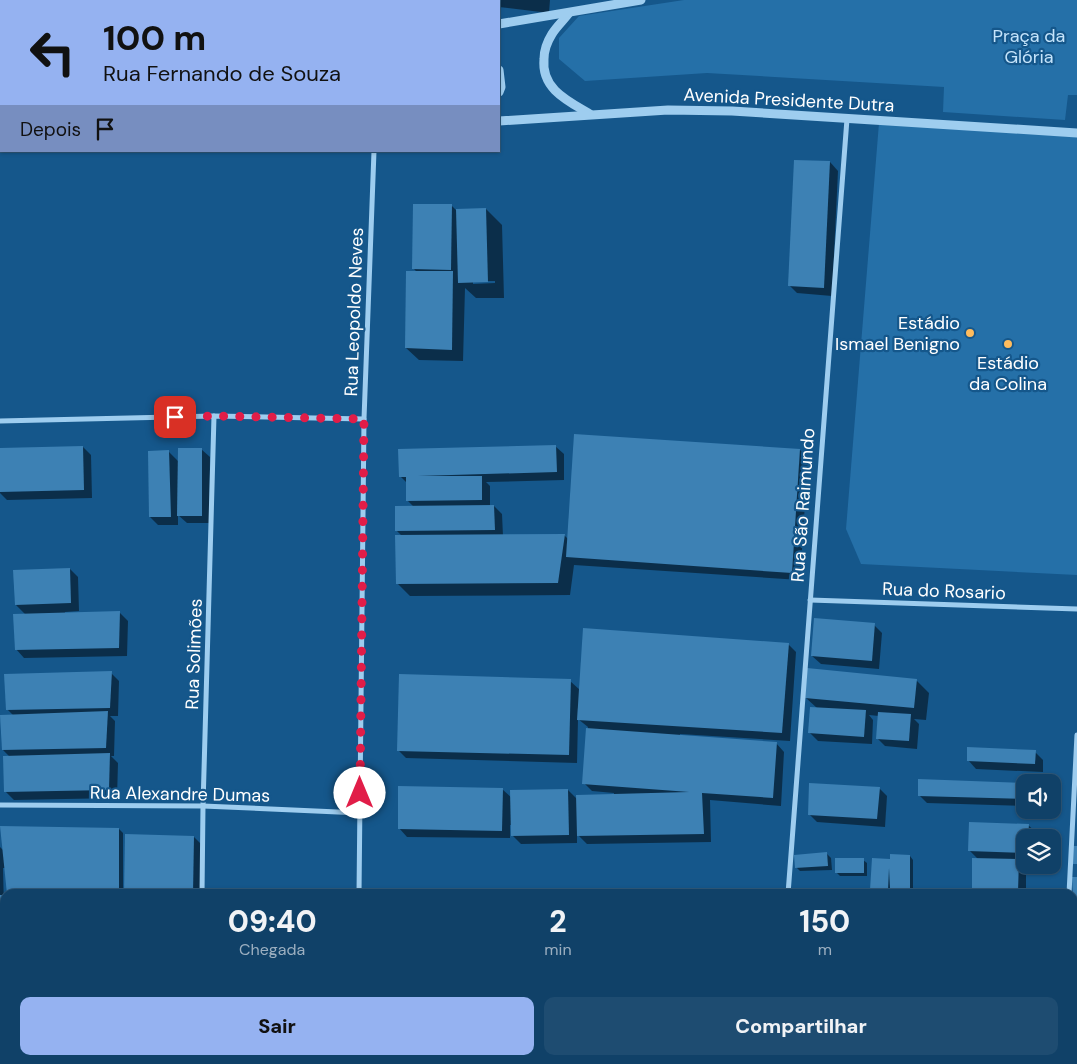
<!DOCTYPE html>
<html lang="pt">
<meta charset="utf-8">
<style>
:root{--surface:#104168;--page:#1e4c71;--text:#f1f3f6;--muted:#9cafc0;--line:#305a7c;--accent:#95b2f1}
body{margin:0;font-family:"DM Sans",sans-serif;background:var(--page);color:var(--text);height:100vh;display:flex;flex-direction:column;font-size:19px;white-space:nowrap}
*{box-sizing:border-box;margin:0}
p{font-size:16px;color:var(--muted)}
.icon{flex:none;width:28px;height:28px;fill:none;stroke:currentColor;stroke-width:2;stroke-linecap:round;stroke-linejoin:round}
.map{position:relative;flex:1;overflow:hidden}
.sheet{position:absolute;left:0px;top:889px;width:1078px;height:176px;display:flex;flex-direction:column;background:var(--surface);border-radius:15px 15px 0 0;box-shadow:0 1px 4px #0004,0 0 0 1px var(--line)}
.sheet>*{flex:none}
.hud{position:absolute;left:0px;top:0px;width:500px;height:152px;box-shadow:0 1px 4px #0004,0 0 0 1px var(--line);background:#95b2f1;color:#111;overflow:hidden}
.buttons{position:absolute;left:1016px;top:774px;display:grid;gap:10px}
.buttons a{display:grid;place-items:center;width:45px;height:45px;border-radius:10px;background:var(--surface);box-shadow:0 1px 4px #0004,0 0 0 1px var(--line);font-size:25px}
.pin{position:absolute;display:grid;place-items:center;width:42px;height:42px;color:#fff;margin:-21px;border-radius:10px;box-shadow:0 2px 8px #0006}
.me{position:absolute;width:55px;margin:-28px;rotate:0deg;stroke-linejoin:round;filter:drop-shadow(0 0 4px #0008)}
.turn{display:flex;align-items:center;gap:18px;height:105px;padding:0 20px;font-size:22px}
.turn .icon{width:65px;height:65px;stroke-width:2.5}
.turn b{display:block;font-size:35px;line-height:42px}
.then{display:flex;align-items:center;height:48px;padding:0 20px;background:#0003;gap:10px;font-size:19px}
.eta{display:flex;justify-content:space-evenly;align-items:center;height:85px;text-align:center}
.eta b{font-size:30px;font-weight:800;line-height:35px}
.button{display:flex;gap:10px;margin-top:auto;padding:10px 20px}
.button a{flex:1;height:58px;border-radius:10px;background:var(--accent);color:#111;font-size:20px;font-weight:800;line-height:58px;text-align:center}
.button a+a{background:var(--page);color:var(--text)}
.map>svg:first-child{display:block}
.green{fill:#2570a8}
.shadow{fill:#0007;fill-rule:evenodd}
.building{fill:#3d81b4}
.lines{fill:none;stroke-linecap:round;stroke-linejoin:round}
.minor{stroke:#9ecdef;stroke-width:5}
.tertiary{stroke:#9ecdef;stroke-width:9}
.route{stroke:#e11d48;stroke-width:9;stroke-dasharray:0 16.2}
.poi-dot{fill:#ffbc5d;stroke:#15578b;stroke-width:2}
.labels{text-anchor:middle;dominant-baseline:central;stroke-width:4.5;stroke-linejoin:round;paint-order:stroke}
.park-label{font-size:18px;fill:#c5e4fb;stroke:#15578b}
.street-label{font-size:18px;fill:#fff;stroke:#15578b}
.poi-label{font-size:18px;fill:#fff;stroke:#15578b;text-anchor:end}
</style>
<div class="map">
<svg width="1077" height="1064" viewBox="0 0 1077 1064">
<rect width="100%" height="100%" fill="#15578b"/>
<g class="green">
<polygon points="684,0 1077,0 1077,95 1068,95 1065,120 943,112 944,87 707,73 585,81 559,59 559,38 579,16"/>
<polygon points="879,123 1077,137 1077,575 861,564 846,529"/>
</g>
<g class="shadow">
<polygon points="364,0 478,0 478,1"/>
<polygon points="482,0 550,0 549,13 499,7 499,1"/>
<polygon points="830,162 838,171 832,296 797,293 789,285"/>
<path d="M451,205L456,210L486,209L502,225L504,298H476L465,288L463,361L419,360L406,348L417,272L414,269ZM473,281H495V283L473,284Z"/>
<polygon points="555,446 564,454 564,480 486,482 490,486 490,506 494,506 502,514 503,536 564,535 568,539 800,450 808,458 800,580 574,565 570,595 410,596 398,584 403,537 397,531 414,507 408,501 408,484 400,476"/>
<polygon points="83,447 91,455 92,498 7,500 0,493 0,449"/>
<polygon points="201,449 210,457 209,523 187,523 178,515 178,525 158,525 150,517 169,452 179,462"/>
<polygon points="70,569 78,577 79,611 65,612 65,614 120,613 128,621 127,656 24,658 16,649 26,615 16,605"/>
<polygon points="874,625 882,633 879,669 821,664 812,656"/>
<polygon points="788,644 796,652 790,741 680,734 680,736 776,743 784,752 781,806 710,800 711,842 587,844 577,834 577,843 521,844 513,836 512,825 510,825 510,838 407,837 399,828 502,789 512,798 568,790 578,800 614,795 614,793 592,791 584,783 588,727 578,719 577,763 406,758 398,750 570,681 580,690"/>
<polygon points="111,673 119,681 118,716 110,716 115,721 114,756 111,756 118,763 117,798 14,800 5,791 10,757 3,750 13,715 7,709"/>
<polygon points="917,681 929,693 926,720 914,719 919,724 917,749 885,746 877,738 879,716 869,715 873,720 872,744 818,741 810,733 817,708 806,698"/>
<polygon points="1035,752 1043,760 1043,772 976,769 968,760"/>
<polygon points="1025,784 1025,806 927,803 919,795"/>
<polygon points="879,788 887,796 885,827 817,822 809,814"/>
<polygon points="1028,825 1037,833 1036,838 1025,838 1025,860 1018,860 1026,869 1026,894 977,894 973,890 979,860 969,850"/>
<polygon points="119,829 123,833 123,889 125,889 194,837 202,845 201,894 126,894 123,890 123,894 8,894 5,868 3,868 5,950 0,951 0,847 3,850"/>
<polygon points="827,854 831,858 832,870 800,871 796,867"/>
<polygon points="910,856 913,860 913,892 895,892 892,889 892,894 875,893 872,889 891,860"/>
<polygon points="863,860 867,863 867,876 840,876 836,872"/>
<polygon points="5,957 5,1060 133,1061 131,1060 178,1060 178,1064 0,1064 0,958"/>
<rect x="851" y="1060" width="56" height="4"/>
</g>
<g class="building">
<polygon points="794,160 830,161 824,288 788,286"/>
<polygon points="413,204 452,204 451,270 412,269"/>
<polygon points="486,208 488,282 458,283 456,209"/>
<polygon points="406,271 453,271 452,350 405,348"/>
<polygon points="574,434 800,449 792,573 566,557"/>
<polygon points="556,445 557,472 418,476 482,476 482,500 406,501 406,477 399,477 398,449"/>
<polygon points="83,446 84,490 0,492 0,448"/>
<polygon points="178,448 202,448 202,516 177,516"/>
<polygon points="169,450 171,517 149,517 148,451"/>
<polygon points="494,505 495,530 395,531 395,506"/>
<polygon points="565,534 558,583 396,584 395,535"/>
<polygon points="70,568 71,603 15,605 13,570"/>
<polygon points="120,611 119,648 15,650 13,614"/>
<polygon points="814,618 875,623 872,661 811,656"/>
<polygon points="583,628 789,643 782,733 577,720"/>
<polygon points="807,668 917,679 914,708 805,698"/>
<polygon points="112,671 110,708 6,710 4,674"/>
<polygon points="399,674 571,679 569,755 397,751"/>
<polygon points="810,707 866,710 864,737 808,733"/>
<polygon points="108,711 106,748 2,750 0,715"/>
<polygon points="878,712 911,714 909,741 876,739"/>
<polygon points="586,728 777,742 773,798 702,793 704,834 577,836 576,795 689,792 582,784"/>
<polygon points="967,747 1036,750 1035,764 967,761"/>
<polygon points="110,753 109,790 4,792 3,756"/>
<polygon points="918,779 1025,783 1025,799 918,796"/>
<polygon points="809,783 880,787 877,819 808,815"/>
<polygon points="398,786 503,788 502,831 398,829"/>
<polygon points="568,789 569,835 511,836 510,790"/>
<polygon points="969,822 1029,824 1028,838 1025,838 1025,853 968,851"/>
<polygon points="0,826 119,828 119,894 7,894"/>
<polygon points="125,834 194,836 193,894 124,893"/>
<rect x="1072" y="846" width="5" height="18"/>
<polygon points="827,852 828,866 795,868 794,855"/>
<polygon points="890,854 910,855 910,889 890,889 889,868 888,891 870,890 872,858 890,859"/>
<rect x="835" y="858" width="29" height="15"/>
<polygon points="972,858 1019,859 1018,892 972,891"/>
<polygon points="1072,877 1077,877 1077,897 1073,897"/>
<polygon points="0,895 3,895 3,946 0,947"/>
<polygon points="0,956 5,956 5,1060 111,1060 112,1064 0,1064"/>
<polygon points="124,1060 170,1061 170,1064 124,1064"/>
<polygon points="722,1060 748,1060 748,1064 688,1064 688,1063"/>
<rect x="850" y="1060" width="21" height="4"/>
<rect x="877" y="1060" width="23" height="4"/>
</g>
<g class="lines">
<g class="minor">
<polyline points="30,1 30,0"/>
<polyline points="304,1 304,0"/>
<polyline points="0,421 214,416 364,419"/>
<polyline points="810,600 1077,609"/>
<polyline points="0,805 203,806 360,813"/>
<polyline points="202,894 203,806 214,416"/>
<polyline points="359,894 364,419 374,151"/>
<polyline points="788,894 847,119"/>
<polyline points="1069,894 1077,735"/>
<polyline points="779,1060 779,1064"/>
<polyline points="200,1064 200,1060"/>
<polyline points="355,1064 356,1060"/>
<polyline points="1059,1064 1060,1060"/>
</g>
<g class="tertiary">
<polyline points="0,9 1,9"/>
<path d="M569,13C564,20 557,26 552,34C547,42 544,50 544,59C541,89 568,101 590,114"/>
<polyline points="499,24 641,0"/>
<polyline points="499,70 501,87 499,92"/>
<polyline points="0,99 1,100"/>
<polyline points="499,121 668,110 732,111 1077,133"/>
</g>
</g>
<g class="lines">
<polyline class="route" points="175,417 214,416 364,419 360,793"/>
</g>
<g class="poi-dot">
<circle cx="970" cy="333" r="5"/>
<circle cx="1008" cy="344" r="5"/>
</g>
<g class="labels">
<g class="park-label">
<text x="1029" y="36">Praça da<tspan x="1029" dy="21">Glória</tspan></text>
</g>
<g class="street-label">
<text transform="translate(789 100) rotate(3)">Avenida Presidente Dutra</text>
<text transform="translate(354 312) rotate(-88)">Rua Leopoldo Neves</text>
<text transform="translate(803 505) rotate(-86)">Rua São Raimundo</text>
<text transform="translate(944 591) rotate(2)">Rua do Rosario</text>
<text transform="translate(194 654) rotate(-88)">Rua Solimões</text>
<text transform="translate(180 794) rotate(1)">Rua Alexandre Dumas</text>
</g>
<g class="poi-label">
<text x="960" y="323">Estádio<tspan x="960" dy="21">Ismael Benigno</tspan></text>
<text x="1008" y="363" text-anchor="middle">Estádio<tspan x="1008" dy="21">da Colina</tspan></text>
</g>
</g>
</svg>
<div class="buttons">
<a><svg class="icon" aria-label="sound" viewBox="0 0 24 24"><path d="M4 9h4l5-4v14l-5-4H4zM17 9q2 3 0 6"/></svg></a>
<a><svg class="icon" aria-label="layers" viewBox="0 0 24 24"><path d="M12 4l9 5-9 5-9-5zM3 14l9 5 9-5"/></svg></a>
</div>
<div class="pin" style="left:175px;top:417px;background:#d93025"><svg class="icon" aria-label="arrive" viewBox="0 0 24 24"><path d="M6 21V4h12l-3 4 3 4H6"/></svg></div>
<svg class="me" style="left:360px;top:793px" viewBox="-20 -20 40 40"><circle r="19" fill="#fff"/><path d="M0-13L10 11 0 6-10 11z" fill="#e11d48"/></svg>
<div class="hud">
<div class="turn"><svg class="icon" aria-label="left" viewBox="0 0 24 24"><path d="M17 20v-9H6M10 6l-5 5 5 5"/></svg><div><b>100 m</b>Rua Fernando de Souza</div></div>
<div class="then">Depois<svg class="icon" aria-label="arrive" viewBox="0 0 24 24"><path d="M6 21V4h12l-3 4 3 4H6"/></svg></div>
</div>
<section class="sheet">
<div class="eta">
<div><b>09:40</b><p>Chegada</p></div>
<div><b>2</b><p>min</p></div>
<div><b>150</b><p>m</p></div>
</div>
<div class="button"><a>Sair</a><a>Compartilhar</a></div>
</section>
</div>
